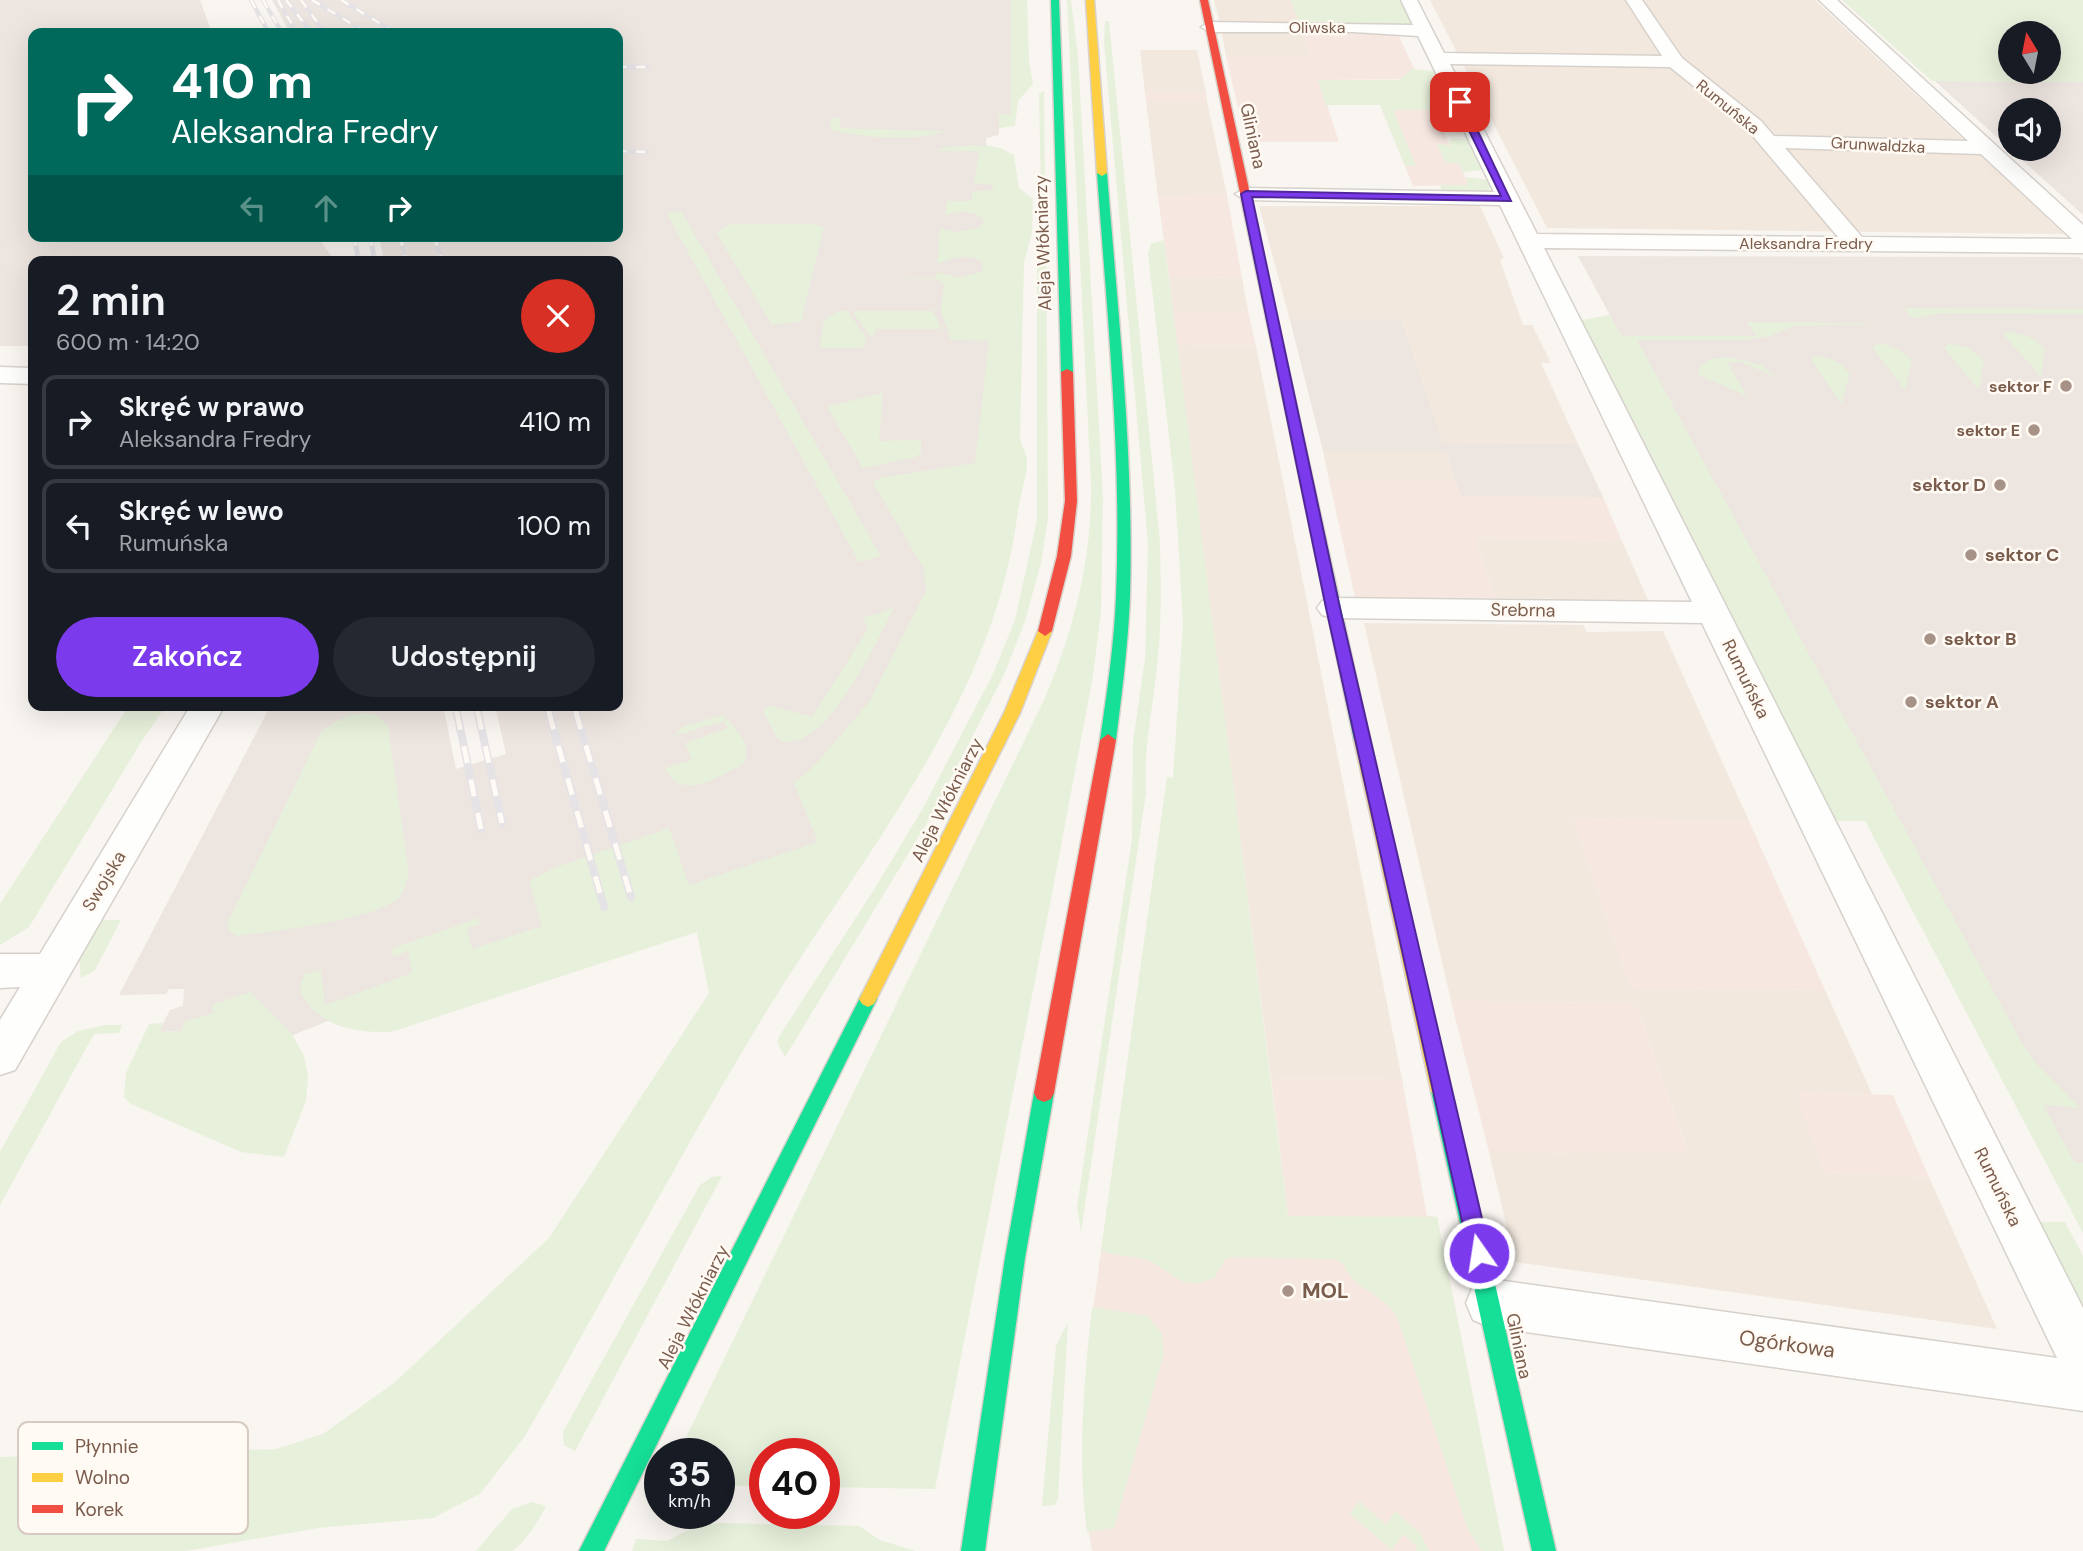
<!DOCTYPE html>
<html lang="pl">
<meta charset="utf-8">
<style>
:root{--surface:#171b24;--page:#242831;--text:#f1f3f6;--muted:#9ea1a6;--line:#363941;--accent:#7c3aed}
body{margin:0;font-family:"DM Sans",sans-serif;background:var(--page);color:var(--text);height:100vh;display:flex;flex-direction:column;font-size:26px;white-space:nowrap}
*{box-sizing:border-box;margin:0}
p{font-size:23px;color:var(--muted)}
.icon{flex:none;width:38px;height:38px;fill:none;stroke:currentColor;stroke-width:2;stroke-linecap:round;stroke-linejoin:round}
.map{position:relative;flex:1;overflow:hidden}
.drawer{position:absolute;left:28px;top:256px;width:595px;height:455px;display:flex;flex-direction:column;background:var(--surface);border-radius:14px;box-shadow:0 7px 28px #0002}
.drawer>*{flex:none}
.banner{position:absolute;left:28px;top:28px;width:595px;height:214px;border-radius:14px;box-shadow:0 7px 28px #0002;background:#00695c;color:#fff;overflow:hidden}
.needle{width:46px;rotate:350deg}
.buttons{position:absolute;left:1998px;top:21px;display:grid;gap:14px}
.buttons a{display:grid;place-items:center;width:63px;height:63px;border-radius:50%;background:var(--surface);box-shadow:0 7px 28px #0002;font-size:35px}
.speed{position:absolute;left:644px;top:1438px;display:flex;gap:14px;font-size:35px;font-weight:700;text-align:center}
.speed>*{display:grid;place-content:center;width:91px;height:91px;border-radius:50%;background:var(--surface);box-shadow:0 7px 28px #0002;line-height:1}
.speed small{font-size:18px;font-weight:400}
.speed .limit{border:10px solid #d22;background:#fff;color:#111}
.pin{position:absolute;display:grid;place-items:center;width:60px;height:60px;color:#fff;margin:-30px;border-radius:14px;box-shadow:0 4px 10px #0006}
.me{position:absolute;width:77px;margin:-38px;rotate:347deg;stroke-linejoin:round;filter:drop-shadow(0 0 5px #0008)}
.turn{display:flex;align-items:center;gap:24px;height:147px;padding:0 28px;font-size:32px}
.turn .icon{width:91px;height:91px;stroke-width:2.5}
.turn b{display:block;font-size:49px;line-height:60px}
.lanes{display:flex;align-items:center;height:66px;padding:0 28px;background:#0003;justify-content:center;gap:35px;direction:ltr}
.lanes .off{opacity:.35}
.round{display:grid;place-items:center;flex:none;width:74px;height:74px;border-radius:37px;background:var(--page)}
.headline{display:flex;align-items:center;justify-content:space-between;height:119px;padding:0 28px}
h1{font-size:42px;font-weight:600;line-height:52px}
.primary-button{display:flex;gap:14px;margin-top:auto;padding:14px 28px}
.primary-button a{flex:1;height:80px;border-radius:42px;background:var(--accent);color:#fff;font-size:28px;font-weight:600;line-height:80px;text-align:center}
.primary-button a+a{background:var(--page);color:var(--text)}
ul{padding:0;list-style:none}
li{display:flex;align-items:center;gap:21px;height:94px;margin:0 14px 10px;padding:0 14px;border:4px solid var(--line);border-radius:14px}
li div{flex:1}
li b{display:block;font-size:26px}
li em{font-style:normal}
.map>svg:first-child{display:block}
.residential{fill:#f2e8de}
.commercial{fill:#f6e8e1}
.industrial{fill:#ede5e0;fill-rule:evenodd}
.green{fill:#e7f0db;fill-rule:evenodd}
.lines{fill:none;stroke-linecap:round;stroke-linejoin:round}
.street-casing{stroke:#d7d1cb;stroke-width:3}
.fast-casing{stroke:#d9d2cb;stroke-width:3}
.slow-casing{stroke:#d9d2cb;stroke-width:3}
.jam-casing{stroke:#d9d2cb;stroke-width:3}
.street{fill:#fefefd;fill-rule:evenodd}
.fast{fill:#16e098;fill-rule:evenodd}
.slow{fill:#ffcf43;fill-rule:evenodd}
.jam{fill:#f24e42;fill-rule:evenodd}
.rail-far3-casing{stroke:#e6e3e7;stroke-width:4.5}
.rail-far2-casing{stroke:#e6e3e7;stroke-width:5}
.rail-far1-casing{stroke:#e6e3e7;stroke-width:7}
.rail-casing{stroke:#e6e3e7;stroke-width:8}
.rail-far3{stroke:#fffaf3;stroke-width:2.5;stroke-dasharray:9;stroke-linecap:butt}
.rail-far2{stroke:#fffaf3;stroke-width:3.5;stroke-dasharray:10;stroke-linecap:butt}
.rail-far1{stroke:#fffaf3;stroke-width:4.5;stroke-dasharray:13;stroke-linecap:butt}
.rail{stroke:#fffaf3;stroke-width:5;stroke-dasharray:17;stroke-linecap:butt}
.route{fill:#7c3aed;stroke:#51269a;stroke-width:2}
.poi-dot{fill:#a69286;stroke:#fffaf3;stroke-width:2.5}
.labels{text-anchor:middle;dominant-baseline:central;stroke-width:5;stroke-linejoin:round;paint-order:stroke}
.far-street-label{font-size:16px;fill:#7a5c4d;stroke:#fffaf3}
.far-poi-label{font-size:16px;font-weight:bold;fill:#7a5c4d;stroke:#fffaf3;text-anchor:end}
.street-label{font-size:18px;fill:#7a5c4d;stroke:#fffaf3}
.poi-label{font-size:18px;font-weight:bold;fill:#7a5c4d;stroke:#fffaf3;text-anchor:start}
.near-poi-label{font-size:21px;font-weight:bold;fill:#7a5c4d;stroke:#fffaf3;text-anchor:start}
.near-street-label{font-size:21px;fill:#7a5c4d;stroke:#fffaf3}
.key{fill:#fffaf3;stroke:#d7cbc1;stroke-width:2}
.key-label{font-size:19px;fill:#7a5c4d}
</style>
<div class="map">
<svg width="2083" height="1551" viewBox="0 0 2083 1551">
<rect width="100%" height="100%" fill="#f9f5f0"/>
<g class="residential">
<polygon points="1214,0 1291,0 1300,24 1220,24"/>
<polygon points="1430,0 1815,0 2064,234 1547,228"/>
<polygon points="1222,33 1303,33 1311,56 1226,56"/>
<polygon points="1140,50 1197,50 1206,93 1145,93"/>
<polygon points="1146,101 1207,101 1227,195 1158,197"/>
<polygon points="1259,206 1480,206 1504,258 1500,260 1523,325 1532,325 1551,363 1541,363 1578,444 1443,443 1401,319 1290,320"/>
<polygon points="1169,277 1242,278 1248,311 1172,311"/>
<polygon points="1176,345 1256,346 1402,1079 1271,1078"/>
<polygon points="1323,451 1446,451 1456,481 1329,480"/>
<polygon points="1475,538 1622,541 1648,600 1495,598"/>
<polygon points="1364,623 1583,625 1587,632 1663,631 1749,821 1573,819 1631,988 1825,990 1872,1094 1796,1093 1824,1172 1929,1177 1997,1329 1515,1262 1489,1152 1688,1153 1636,1003 1451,1001"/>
</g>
<g class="commercial">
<polygon points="1303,33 1398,34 1419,79 1319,80 1339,142 1246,142 1226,56 1310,56"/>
<polygon points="1145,93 1206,93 1207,101 1146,101"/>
<polygon points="1380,105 1431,105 1469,185 1413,186"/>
<polygon points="1227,195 1242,278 1169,277 1158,197"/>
<polygon points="1172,311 1248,311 1256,346 1176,345"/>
<polygon points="1329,480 1456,481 1461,496 1603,497 1622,541 1475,538 1495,598 1355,597"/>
<polygon points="1573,819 1749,821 1825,990 1631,988"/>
<polygon points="1451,1001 1636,1003 1688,1154 1489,1152"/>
<polygon points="1271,1078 1402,1079 1427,1216 1437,1217 1504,1551 1092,1551 1084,1505 1083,1428 1087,1356 1101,1251 1115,1215 1288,1216"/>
<polygon points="1795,1092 1893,1095 1929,1177 1824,1172"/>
</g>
<g class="industrial">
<polygon points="0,0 200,0 212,33 33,33 33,236 317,236 335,261 33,261 33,346 0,346"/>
<polygon points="272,0 1011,0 1011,114 999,115 999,135 986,138 986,149 1010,156 970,575 827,855 445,973 149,1094 179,1031 159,1032 170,1010 183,1006 184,989 169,989 166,994 119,995 271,705 443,705 456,769 506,754 495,705 618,705 618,261 384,261 379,236 618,236 618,33 290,33"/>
<path d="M1935,81L2083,82V215ZM2011,110H2049V149H2011Z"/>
<polygon points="1578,256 2079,257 2083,260 2083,1192"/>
<polygon points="1401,319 1443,443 1578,444 1603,497 1461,496 1446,451 1323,451 1290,320"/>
</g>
<g class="green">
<polygon points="1011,0 1027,0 1029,61 1033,84 1018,101 1015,126 999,128 999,114 1011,114"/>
<path d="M1067,0H1071L1078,56L1103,499L1101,611L1093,676L1050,904L935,1489L824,1487V1454H765V1486H719V1454H678L1044,700C1074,630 1092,560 1091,484Z"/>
<polygon points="1291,0 1401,0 1413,27 1300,24"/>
<path d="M1842,0H2083V82L1932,81ZM2049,33V72H2011V33Z"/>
<path d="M1105,21H1109L1160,543C1161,587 1162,631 1156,674C1152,714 1143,752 1146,793L1081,1232L1077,1207L1132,839L1133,742L1145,659L1148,544L1104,42Z"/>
<polygon points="1412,69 1434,71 1464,131 1461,133 1440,131 1429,110 1393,110 1416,166 1405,166 1380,105 1326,105 1318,80 1399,80"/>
<polygon points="1044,91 1045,196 1041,194 1039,94"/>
<path d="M841,117L839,128L946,131C919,142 857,138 829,129L832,118Z"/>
<polygon points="1454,138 1469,140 1483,170 1463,172 1459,163 1446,163 1436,143 1451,146 1449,141"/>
<path d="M986,145L1000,148L1014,155L1019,188L1033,199L1032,233L1024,262L1020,439C1022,446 1026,453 1027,460C1028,472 1020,497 1018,510C995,703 861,856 763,1017C680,1154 605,1297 525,1436L480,1494L433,1518L318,1528L186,1551H0V1457L276,1449L323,1434L394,1383L549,1238L709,993L697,932L391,1032C359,1033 324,1028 305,1000C299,991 299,984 305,974L321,970L325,1005L412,973L408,951L393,957L391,949L478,918L479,924L467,929L472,949L542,926L529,881L554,868L669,828L689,885L818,842L794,783L814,766L869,702L926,591L923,567L873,483L879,478L975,463L989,341L951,340L941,311L944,283L937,279H851L936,278L937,272L960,278L982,271L983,263C967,251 953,259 937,264L940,228L957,232L979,228L984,221C975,209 958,210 945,216L947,201H972V191H990L995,187L987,183L974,184L979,151H937L944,147Z"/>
<polygon points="1466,177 1488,180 1491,190 1452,195 1442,191 1440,185 1468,185"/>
<polygon points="1041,204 1046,208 1048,518 1041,563 1025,621 1004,675 933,813 785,1057 777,1042 780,1035 877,885 923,808 993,674 1015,620 1037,520 1037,263"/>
<polygon points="681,211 881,556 859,562 667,214"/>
<polygon points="733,224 815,224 824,228 802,319 799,322 772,325 717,234 722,228"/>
<path d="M1164,240L1288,1216L1437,1217L1504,1551H1482L1468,1530L1397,1317C1386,1298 1369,1294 1354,1280C1346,1273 1346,1264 1335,1259L1231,1257L1225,1260L1214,1278C1178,1294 1172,1268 1144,1259C1130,1255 1114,1257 1101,1250L1167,777L1173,778L1183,623L1175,489L1148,254L1151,244Z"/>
<polygon points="1904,308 2083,309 2083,314 1943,313 1912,319"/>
<polygon points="838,311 847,311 866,337 863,348 823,348 820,344 824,320"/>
<polygon points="852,311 933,311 941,329 876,329 874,336 869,335"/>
<polygon points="1610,315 1621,336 1756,336 1747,322 1889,323 1794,326 1770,336 1747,340 1637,340 2022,1043 2037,1064 2080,1108 2043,1105 2075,1163 2083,1163 2083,1233 1865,821 1833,821 1581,325 1582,320"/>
<polygon points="2009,331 2030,337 2045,348 2041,377 2004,335"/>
<polygon points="1880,343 1900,350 1912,360 1905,390 1872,347"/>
<polygon points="1949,343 1968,348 1984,360 1979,390 1944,348"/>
<path d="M1816,356C1830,357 1844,363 1850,375L1841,404L1811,360Z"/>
<polygon points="1729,357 1761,365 1776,377 1741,362 1727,362 1747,396 1699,375 1699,367 1710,359"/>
<polygon points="883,393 879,441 921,440 921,452 916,457 863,468 827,407"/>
<path d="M894,608C876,642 830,747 783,742L776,737L763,711L768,705L812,717L868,629L863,618Z"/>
<polygon points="126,710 163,710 141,742 29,927 0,945 0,904"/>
<path d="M363,713L375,714L388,725L409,874C406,881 405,889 401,895C385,919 269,932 238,936L230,933L227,924L322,730L348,715Z"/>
<path d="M722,715C735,726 756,748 742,765C719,776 681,803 665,768L692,760L685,743L728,728L724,721L674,736L682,727Z"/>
<polygon points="103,920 121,920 95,970 81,978 79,957"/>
<polygon points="251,992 292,1034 304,1056 308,1076 306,1101 284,1157 241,1152 131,1104 124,1097 126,1073 149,1024 163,1023 160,1032 181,1031 185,1022 213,1013 213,1004"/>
<polygon points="105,1025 122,1025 119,1033 94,1034 0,1205 0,1152 61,1042 78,1031"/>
<polygon points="722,1176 575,1451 564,1445 563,1432 700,1185 712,1177"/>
<polygon points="2037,1222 2065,1222 2083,1256 2083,1314"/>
<path d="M1092,1307L1148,1316L1162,1334L1164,1353L1114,1528L1087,1532C1077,1458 1084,1381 1092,1307Z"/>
<polygon points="1068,1322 1058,1498 1055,1505 1042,1506 1056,1346"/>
<polygon points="1359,1501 1386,1525 1395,1511 1420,1533 1429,1551 1415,1551 1418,1547 1403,1534 1392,1550 1350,1514"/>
<path d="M532,1502L546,1506C537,1523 528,1539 512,1551H476L512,1509Z"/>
<polygon points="721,1523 859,1526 880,1540 915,1551 632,1551 636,1539 667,1541 698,1525"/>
</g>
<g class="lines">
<defs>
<g id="street">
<path d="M1401,0H1417L1444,53L1662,56L1626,0H1642L1682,58L1761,121L1774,136L1968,141L1819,0H1837L2083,225V253L1544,248L2083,1308V1411L1490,1327L1473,1320L1466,1303L1473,1286L1490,1279L2057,1358L1702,623L1333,618L1322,615L1317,608L1322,601L1333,598L1692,602L1500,205L1246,200L1235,194L1246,188L1494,192L1418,36L1353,32H1210L1201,27L1210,22L1413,25ZM1450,64L1670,67L1747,129L1838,237L1537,234ZM1785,148L1981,154L2072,239L1862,237Z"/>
<polygon points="0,367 33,368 33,384 0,383"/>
<polygon points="191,705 225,705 15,1070 0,1075 0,1020 20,987 0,988 0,954 40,954"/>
</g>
<g id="fast">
<polygon points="1051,0 1059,0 1073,372 1067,375 1061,372"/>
<path d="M1102,170L1107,173C1118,314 1134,456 1130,597C1128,645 1122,693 1116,740L1108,746L1100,740C1107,693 1114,645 1116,597C1122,456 1107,314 1097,173Z"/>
<polygon points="1250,214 1255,217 1370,740 1362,746 1354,740 1245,217"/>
<polygon points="868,991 874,994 877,999 604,1551 579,1551 862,994"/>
<polygon points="1441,1082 1448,1085 1451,1091 1556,1551 1532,1551 1431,1091 1434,1085"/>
<polygon points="1044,1084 1051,1087 1054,1093 1025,1258 985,1551 961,1551 1005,1258 1034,1093 1037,1087"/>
</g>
<g id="slow">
<polygon points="1086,0 1094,0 1107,173 1102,176 1097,173"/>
<polygon points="1045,626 1052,631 1020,713 874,1004 868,1007 862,1004 859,999 862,994 1004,713 1038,631"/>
<polygon points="1362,734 1370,740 1451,1091 1448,1097 1441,1100 1434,1097 1431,1091 1354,740"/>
</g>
<g id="jam">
<polygon points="1200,0 1208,0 1255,217 1250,220 1245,217"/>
<polygon points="1067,369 1073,372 1077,501 1071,556 1052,631 1045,636 1038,631 1057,556 1065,501 1061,372"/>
<polygon points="1108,734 1116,740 1054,1093 1051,1099 1044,1102 1037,1099 1034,1093 1100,740"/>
</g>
</defs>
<use href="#street" class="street-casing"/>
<use href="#fast" class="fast-casing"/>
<use href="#slow" class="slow-casing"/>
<use href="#jam" class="jam-casing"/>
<use href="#street" class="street"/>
<use href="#fast" class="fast"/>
<use href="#slow" class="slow"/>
<use href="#jam" class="jam"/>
<defs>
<g id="rail-far3">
<polyline points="251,0 269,33"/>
<polyline points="263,0 282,33"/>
<polyline points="278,0 297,33"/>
<polyline points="286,0 312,33"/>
<polyline points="301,0 325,33"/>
<polyline points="312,0 367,33"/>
<polyline points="341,0 396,33"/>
<polyline points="618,67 648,67"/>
<polyline points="618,151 648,152"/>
</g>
<g id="rail-far2">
<polyline points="354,236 359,261"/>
<polyline points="370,236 375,261"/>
<polyline points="400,236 406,261"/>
<polyline points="434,236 442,261"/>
</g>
<g id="rail-far1">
<polyline points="455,705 457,715"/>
<polyline points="476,705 478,715"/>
<polyline points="547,705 550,715"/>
<polyline points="574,705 577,715"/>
</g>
<g id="rail">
<polyline points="457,713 481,829"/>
<polyline points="478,713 502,823"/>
<polyline points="549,713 604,907"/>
<polyline points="576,713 631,897"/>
</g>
</defs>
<use href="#rail-far3" class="rail-far3-casing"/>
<use href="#rail-far2" class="rail-far2-casing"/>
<use href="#rail-far1" class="rail-far1-casing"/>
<use href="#rail" class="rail-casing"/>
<use href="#rail-far3" class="rail-far3"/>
<use href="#rail-far2" class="rail-far2"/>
<use href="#rail-far1" class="rail-far1"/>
<use href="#rail" class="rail"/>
</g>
<polygon class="route" points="1460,99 1464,102 1511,201 1252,197 1340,608 1490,1253 1487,1260 1479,1263 1472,1260 1469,1253 1326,608 1241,194 1246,191 1501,196 1455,102"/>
<g class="poi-dot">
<circle cx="2066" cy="386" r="7"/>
<circle cx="2034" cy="430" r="7"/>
<circle cx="2000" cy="485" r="7"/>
<circle cx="1971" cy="555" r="7"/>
<circle cx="1930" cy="639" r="7"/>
<circle cx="1911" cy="702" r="7"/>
<circle cx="1288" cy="1291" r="7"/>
</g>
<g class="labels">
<g class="far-street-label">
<text x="1317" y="27">Oliwska</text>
<text transform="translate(1728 107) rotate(39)">Rumuńska</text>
<text transform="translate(1878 145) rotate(3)">Grunwaldzka</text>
<text x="1806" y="243">Aleksandra Fredry</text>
</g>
<g class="far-poi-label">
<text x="2052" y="386">sektor F</text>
<text x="2020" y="430">sektor E</text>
</g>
<g class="street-label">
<text transform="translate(1253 136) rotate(78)">Gliniana</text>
<text transform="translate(1043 243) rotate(-92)">Aleja Włókniarzy</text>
<text transform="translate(1523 610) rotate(1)">Srebrna</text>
<text transform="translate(1746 679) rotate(64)">Rumuńska</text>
<text transform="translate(947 800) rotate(-63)">Aleja Włókniarzy</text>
<text transform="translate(104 881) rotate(-59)">Swojska</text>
<text transform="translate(1998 1187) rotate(64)">Rumuńska</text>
<text transform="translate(693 1307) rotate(-63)">Aleja Włókniarzy</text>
<text transform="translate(1519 1346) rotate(78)">Gliniana</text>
</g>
<g class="poi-label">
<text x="1986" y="485" text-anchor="end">sektor D</text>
<text x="1985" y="555">sektor C</text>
<text x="1944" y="639">sektor B</text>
<text x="1925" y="702">sektor A</text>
</g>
<g class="near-poi-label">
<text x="1302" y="1291">MOL</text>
</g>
<g class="near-street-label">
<text transform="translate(1787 1344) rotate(8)">Ogórkowa</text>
</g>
</g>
<rect x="18" y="1422" width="230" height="112" rx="10" class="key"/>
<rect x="32" y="1442" width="31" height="8" fill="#16e098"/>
<rect x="32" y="1473" width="31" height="9" fill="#ffcf43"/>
<rect x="32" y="1505" width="31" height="8" fill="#f24e42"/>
<g class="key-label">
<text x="75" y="1453">Płynnie</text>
<text x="75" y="1484">Wolno</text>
<text x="75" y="1516">Korek</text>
</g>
</svg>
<div class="buttons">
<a><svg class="needle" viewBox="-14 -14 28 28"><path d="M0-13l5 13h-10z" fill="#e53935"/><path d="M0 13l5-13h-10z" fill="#9ea1a6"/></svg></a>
<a><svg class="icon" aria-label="sound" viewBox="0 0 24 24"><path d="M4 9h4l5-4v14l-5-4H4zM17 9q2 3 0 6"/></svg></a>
</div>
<div class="speed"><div>35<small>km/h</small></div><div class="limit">40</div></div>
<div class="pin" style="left:1460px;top:102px;background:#d93025"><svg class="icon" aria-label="arrive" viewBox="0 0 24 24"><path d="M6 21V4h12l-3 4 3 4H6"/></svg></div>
<svg class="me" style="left:1479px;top:1253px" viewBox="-20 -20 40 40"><circle r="17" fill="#7c3aed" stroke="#fff" stroke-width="3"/><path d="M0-11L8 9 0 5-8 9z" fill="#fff"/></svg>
<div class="banner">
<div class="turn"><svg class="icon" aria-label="right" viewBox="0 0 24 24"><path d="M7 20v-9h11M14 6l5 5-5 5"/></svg><div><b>410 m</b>Aleksandra Fredry</div></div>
<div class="lanes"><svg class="icon off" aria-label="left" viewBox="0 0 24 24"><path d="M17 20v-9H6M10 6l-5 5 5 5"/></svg><svg class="icon off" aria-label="ahead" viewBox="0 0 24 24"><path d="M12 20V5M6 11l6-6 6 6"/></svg><svg class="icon" aria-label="right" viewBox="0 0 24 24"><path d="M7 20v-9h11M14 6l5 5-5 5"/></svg></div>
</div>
<section class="drawer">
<div class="headline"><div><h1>2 min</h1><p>600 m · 14:20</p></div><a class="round" style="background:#d93025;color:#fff"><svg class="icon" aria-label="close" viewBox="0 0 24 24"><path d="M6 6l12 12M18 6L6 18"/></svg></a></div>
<ul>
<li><svg class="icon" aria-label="right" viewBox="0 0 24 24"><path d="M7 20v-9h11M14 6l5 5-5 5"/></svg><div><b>Skręć w prawo</b><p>Aleksandra Fredry</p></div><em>410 m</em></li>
<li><svg class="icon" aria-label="left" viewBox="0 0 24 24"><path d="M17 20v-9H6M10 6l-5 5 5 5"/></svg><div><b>Skręć w lewo</b><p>Rumuńska</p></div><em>100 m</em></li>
</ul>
<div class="primary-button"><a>Zakończ</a><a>Udostępnij</a></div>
</section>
</div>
